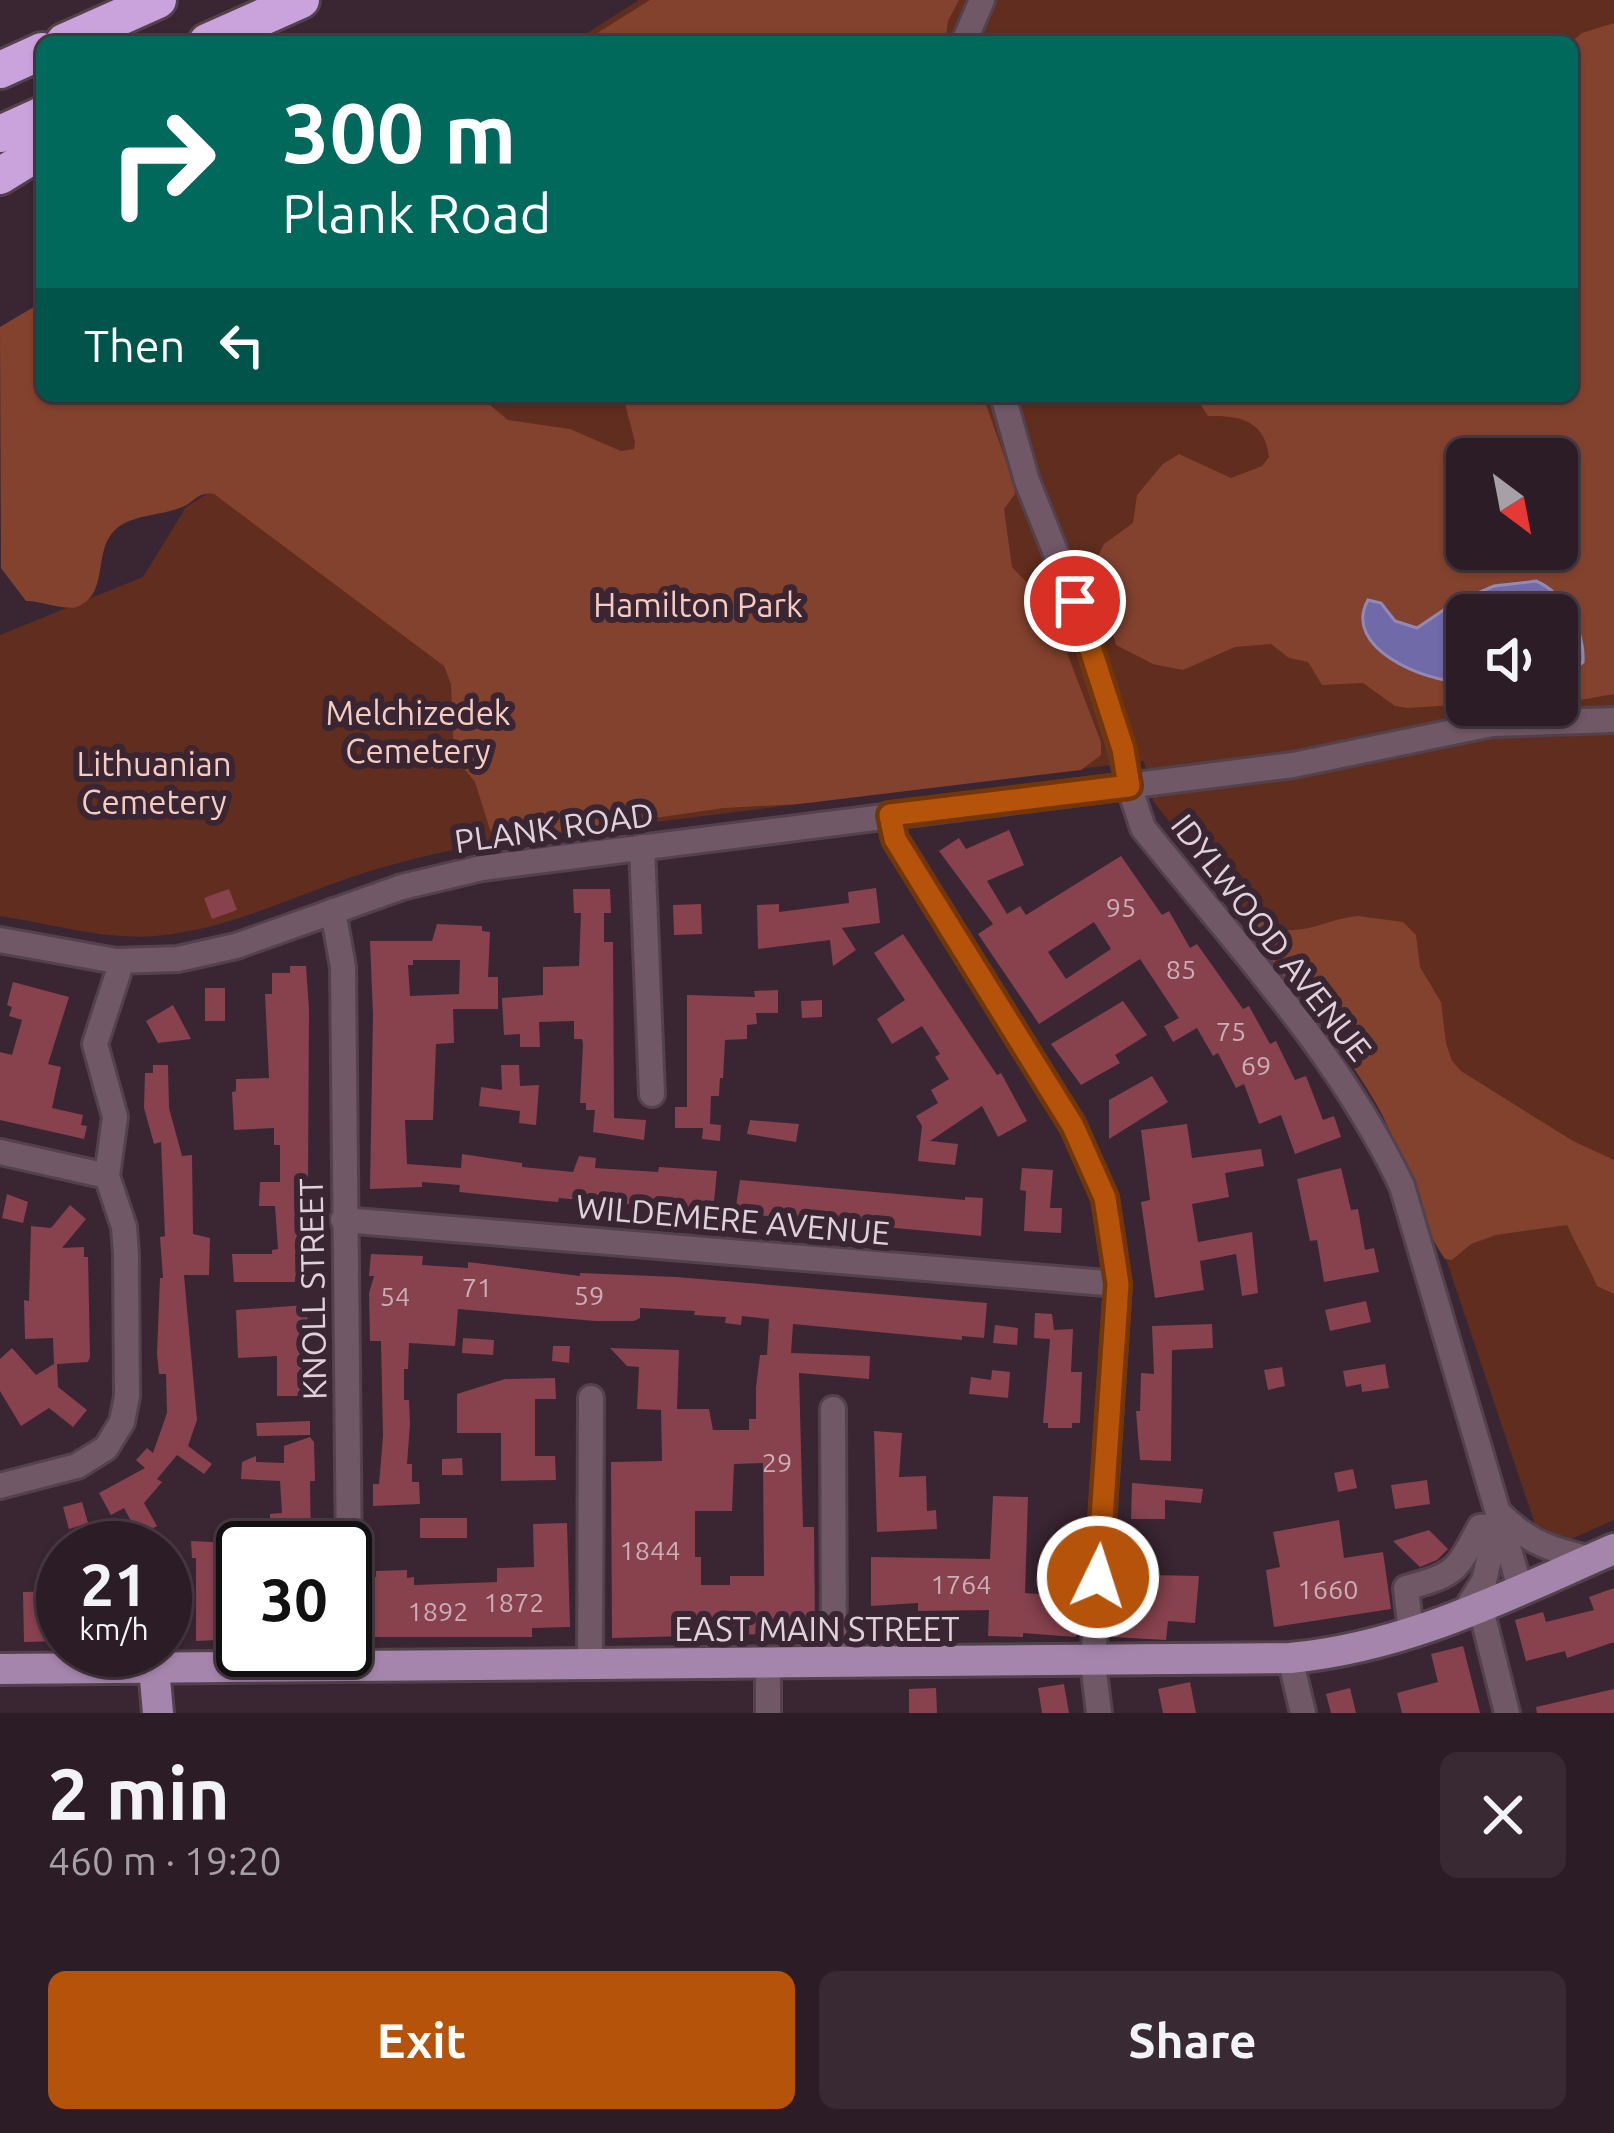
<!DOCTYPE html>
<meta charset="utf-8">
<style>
:root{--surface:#2c1c26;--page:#382932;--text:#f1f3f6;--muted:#a6a1a7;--line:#483a43;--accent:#b45309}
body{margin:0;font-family:Ubuntu,sans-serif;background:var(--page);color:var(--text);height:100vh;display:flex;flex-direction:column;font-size:45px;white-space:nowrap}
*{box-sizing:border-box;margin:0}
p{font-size:39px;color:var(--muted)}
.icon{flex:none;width:66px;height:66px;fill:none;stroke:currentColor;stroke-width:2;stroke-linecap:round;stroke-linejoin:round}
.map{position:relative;height:1713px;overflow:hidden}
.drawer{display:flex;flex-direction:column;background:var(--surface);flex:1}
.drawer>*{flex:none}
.top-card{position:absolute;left:36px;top:36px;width:1542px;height:366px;border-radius:18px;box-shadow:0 3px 9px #0004,0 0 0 3px var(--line);background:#00695c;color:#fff;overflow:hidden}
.needle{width:78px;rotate:148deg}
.tools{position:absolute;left:1446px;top:438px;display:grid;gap:24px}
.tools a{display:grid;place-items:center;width:132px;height:132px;border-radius:18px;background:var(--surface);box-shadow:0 3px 9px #0004,0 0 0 3px var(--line);font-size:60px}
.speed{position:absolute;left:36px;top:1521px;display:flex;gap:24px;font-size:60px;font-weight:700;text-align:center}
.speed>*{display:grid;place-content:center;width:156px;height:156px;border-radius:50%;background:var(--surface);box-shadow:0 3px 9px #0004,0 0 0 3px var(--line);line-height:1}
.speed small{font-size:30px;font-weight:400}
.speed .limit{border:6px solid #111;border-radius:18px;background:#fff;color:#111}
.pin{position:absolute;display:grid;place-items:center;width:102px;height:102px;color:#fff;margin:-51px;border:6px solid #fff;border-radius:50%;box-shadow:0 3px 12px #0007}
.me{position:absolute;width:132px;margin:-66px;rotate:4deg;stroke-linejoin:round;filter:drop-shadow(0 0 9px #0008)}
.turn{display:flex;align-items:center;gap:42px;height:252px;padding:0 48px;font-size:54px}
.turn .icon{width:156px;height:156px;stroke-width:2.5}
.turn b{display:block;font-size:84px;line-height:102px}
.then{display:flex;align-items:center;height:114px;padding:0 48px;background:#0003;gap:24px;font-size:45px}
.round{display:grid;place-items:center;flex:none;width:126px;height:126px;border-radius:18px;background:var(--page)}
.summary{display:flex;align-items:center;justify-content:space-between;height:204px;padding:0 48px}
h1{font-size:72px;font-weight:700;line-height:90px}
.action{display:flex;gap:24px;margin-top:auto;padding:24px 48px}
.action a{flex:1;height:138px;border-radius:18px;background:var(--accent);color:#fff;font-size:48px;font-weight:700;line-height:138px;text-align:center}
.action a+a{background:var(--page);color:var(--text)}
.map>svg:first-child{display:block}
.green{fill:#602d1e;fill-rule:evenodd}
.forest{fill:#83422e;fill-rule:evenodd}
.water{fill:#706aa8;stroke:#9289b7;stroke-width:3}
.building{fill:#87424e;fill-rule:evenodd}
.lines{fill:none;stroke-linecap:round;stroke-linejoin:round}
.minor-casing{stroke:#53414c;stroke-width:30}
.major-casing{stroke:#53414c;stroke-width:36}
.highway-casing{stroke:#53414c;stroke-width:42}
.minor{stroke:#705866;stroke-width:24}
.major{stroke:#a685ad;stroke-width:30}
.highway{stroke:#caa3dc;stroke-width:36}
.route-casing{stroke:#753606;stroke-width:30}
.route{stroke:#b45309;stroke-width:21}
.labels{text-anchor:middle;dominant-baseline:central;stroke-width:12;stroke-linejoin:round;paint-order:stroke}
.number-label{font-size:27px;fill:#caaeb7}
.park-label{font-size:33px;fill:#f5ccbf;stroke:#3a2532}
.street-label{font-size:33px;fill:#e0d2da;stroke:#3a2532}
</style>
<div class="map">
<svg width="1614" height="1713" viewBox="0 0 1614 1713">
<rect width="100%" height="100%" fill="#3a2532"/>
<path class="green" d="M639,0H1614V1520L1544,1551L1408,1146L1323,1016L1153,801L1144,761L487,843C441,852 396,862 352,877C286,899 226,930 156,936C102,940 53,924 0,916V635L143,577L186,507L231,479L142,396H1572V42H573ZM1467,459H1557V549H1467ZM1467,615H1557V705H1467Z"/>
<g class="forest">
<polygon points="650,0 959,0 948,21 945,42 583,42"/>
<path d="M1614,23V694L1569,702L1557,699V674L1568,675L1578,630L1555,592L1529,580L1505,583L1444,610L1417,628L1395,621L1381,603L1366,602C1354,647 1396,664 1429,677C1442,682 1456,680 1467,687V695L1456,705L1407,708L1395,706L1363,683L1322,685L1308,662L1289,658L1271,644L1235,647L1183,670L1153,664L1116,645L1094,565L1104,544L1133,523L1137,495L1163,464L1179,454L1231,478L1262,466L1269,457C1265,421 1241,415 1208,416L1195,396H1572L1571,42L1582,33ZM1467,459H1557V549H1467Z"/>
<path d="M42,302V396H479L508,420L570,429L621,451L634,449L635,442L623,396H983L1014,484L1015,494L1004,509L1012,567L1049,606L1101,742V755L1081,770L799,804L724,808L503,840L490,830L475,782L454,756L451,684L444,666L214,494C198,491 195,502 182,507C162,516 129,514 113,532C94,553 108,593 79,606C68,612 43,601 26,601L1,568L0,327Z"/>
<path d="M1358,916L1403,922L1416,935L1420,967L1441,1002L1446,1043L1452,1061L1461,1071L1573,1141L1614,1160V1294L1597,1286C1588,1265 1577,1247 1567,1225L1496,1235L1471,1244L1452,1260L1445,1259C1414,1215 1405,1155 1378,1107C1343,1045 1293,990 1250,934L1251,926L1260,918C1292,945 1322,919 1358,916Z"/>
</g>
<path class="water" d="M1536,581C1564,593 1585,631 1583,662L1568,675L1557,674V615H1467V681L1462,682C1426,682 1341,648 1368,600L1381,603L1395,621L1417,628L1454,603L1494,586Z"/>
<g class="building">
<path d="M1009,830L1024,865L987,881L1007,914L1020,906L1026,915L1121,856L1162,915L1169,911L1190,948L1197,944L1243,1009L1249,1006L1270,1044L1276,1041L1295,1080L1306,1076L1323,1120L1334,1116L1341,1137L1295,1154L1281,1115L1259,1124L1244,1084L1236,1088L1218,1053L1213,1056L1197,1028L1173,1042L1164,1026L1179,1018L1140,959L1039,1024L978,934L993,924L939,851L959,838L966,849ZM1094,922L1111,949L1066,979L1048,952Z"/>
<polygon points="876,888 880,923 842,928 856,950 833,966 830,940 758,949 757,905 779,904 779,912 849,903 848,892"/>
<polygon points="229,889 237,910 212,919 204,898"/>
<polygon points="573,889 610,889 611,913 604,913 604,942 613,942 614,1118 646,1120 644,1140 593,1132 595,1110 586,1110 586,1103 580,1103 583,1044 582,1039 574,1039 574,1021 539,1022 540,1047 520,1047 520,1034 504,1035 502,998 543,995 543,967 579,966 581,913 574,913"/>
<polygon points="701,904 702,934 674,935 673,905"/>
<path d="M437,924L482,926V931L490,932L488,977H498V1009H453L454,1043L436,1044L433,1120H405L407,1164L461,1168L462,1154L522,1163V1167L573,1172L579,1156L596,1158L595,1168L658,1172L659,1167L717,1171L713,1212L559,1198L558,1202L536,1200L459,1192L460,1185L422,1182V1187L370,1189L373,1015L370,941H432ZM413,960H460L459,994L410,996L408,965H413Z"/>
<polygon points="903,934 997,1075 1001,1073 1027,1121 998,1137 982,1106 930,1141 958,1144 955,1165 918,1161 922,1126 916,1116 938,1103 931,1090 949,1079 935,1057 940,1054 922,1026 892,1044 877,1019 905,1000 874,953"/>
<polygon points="290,966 306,966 309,1009 308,1181 303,1181 306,1282 234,1282 232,1254 272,1254 272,1250 278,1249 275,1206 259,1206 260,1182 280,1182 280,1145 274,1145 274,1128 234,1130 232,1092 236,1091 236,1079 269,1078 265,994 272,994 272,973 290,973"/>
<polygon points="13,982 69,997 48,1064 61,1067 52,1108 83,1115 81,1125 87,1126 84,1139 0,1120 0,1052 12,1055 22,1020 9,1016 12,1007 7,1005"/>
<rect x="205" y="988" width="20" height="33"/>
<polygon points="778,990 778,1013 756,1013 757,1024 747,1025 747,1039 725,1040 723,1078 720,1078 719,1096 711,1096 710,1124 721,1125 720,1141 702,1139 703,1128 675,1128 675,1107 687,1107 687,995 755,997 754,991"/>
<polygon points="822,1000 822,1017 802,1018 801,1001"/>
<polygon points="1123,1001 1147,1035 1115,1055 1120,1063 1081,1085 1051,1044"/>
<polygon points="173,1005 191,1039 158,1043 146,1021"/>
<polygon points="153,1065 168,1065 169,1108 182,1156 192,1155 193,1234 210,1238 209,1275 184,1275 197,1420 188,1446 212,1464 204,1474 177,1455 157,1479 162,1482 144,1503 157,1526 139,1536 124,1508 111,1515 99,1493 145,1468 136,1460 147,1448 153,1453 167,1413 166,1374 159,1374 157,1354 160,1278 163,1278 160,1237 165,1236 161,1142 154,1144 144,1108 145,1073 153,1073"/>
<polygon points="501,1065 519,1065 520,1086 539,1085 536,1125 519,1123 520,1111 479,1106 481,1087 502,1090"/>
<polygon points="1152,1076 1168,1102 1109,1139 1109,1100"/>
<polygon points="750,1120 799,1124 796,1142 747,1134"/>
<polygon points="1187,1124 1192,1158 1261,1149 1264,1166 1225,1173 1229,1197 1192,1204 1198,1242 1252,1232 1258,1293 1242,1296 1236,1254 1200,1261 1204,1290 1155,1298 1141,1202 1150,1200 1141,1130"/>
<polygon points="1022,1168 1053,1170 1050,1208 1062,1208 1061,1233 1024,1231 1026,1191 1020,1190"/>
<polygon points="1341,1168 1351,1210 1358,1209 1365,1250 1374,1248 1379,1272 1324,1282 1317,1240 1310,1241 1297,1179"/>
<polygon points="740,1180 965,1200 965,1197 983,1198 981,1236 735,1213"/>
<polygon points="7,1194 28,1202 23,1223 2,1218"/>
<polygon points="70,1205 86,1219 62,1248 84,1247 84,1257 88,1257 90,1357 88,1362 57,1364 58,1387 87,1410 73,1427 49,1408 21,1426 0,1391 0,1359 12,1348 36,1375 54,1364 53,1338 25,1339 24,1300 29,1301 31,1226 51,1228"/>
<path d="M371,1254L423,1256L422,1265L468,1268V1262L580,1276V1273L676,1277L987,1303L984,1338L962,1336V1340L793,1324L791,1353L870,1356L869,1379L799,1373L803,1527H814L815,1627L807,1633L612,1638L611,1462L662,1461L661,1410L637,1409L639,1367L627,1366L610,1348L679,1350L677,1409H709L713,1430H749V1419H756V1387L760,1355H767L769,1319L742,1316L741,1325L725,1323L726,1317L694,1315L695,1311L640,1308V1318L634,1321H595L458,1309L455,1346L409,1343L408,1369H404V1400H409L410,1424L407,1464H412V1482H419L420,1504L373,1506V1484H379L383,1436L381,1341H370L369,1293L374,1276H369ZM763,1463L764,1576H730V1585H701V1557H695V1511H732L734,1464Z"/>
<polygon points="1366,1301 1371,1322 1330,1331 1325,1310"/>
<polygon points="306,1305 310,1339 307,1396 277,1396 277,1356 238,1358 236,1310"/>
<polygon points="1035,1313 1052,1314 1054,1330 1073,1329 1071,1372 1082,1372 1080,1423 1072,1423 1072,1428 1048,1428 1048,1423 1043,1423 1050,1339 1034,1338"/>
<polygon points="1212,1324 1213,1348 1172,1350 1171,1461 1140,1460 1136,1411 1140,1411 1141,1373 1154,1374 1152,1326"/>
<polygon points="995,1325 1018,1328 1017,1345 993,1343"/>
<polygon points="463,1338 494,1340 493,1355 462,1353"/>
<polygon points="553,1346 570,1346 569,1363 552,1361"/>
<polygon points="1385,1364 1389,1388 1362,1392 1361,1384 1346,1387 1343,1371"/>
<polygon points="1282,1367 1285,1386 1268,1390 1264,1370"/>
<polygon points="992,1370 1010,1372 1008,1398 969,1394 971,1377 991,1380"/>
<polygon points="555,1378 556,1399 535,1399 535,1456 555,1456 556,1480 501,1481 501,1433 457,1433 457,1394 505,1379"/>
<polygon points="310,1421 310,1435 257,1436 256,1423"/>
<polygon points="874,1431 902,1433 899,1477 926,1476 927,1511 936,1510 937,1529 877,1532"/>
<polygon points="310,1437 314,1442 315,1481 310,1481 311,1548 270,1547 270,1514 282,1513 280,1481 241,1479 242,1462 256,1456 256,1462 284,1463 284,1446"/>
<polygon points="462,1458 463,1475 442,1475 442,1459"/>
<polygon points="1353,1469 1357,1488 1338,1492 1334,1473"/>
<polygon points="1427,1480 1430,1504 1395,1509 1391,1485"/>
<polygon points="1132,1483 1203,1489 1201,1503 1165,1500 1165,1519 1131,1519"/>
<polygon points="993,1496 1028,1497 1025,1593 1079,1597 1076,1637 1023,1633 1023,1637 988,1636 989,1610 918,1611 918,1603 871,1606 871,1557 990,1559"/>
<polygon points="82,1502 88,1523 69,1529 63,1507"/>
<rect x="420" y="1518" width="47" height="20"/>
<polygon points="1339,1520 1344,1558 1383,1552 1391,1609 1274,1627 1266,1570 1280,1567 1273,1532"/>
<polygon points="567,1523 570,1627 532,1628 532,1637 368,1637 367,1577 376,1577 376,1571 407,1570 407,1578 414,1577 414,1585 497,1582 497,1568 534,1567 533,1524"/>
<polygon points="1429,1530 1448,1549 1437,1560 1420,1567 1393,1541"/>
<polygon points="191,1541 233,1543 238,1581 243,1581 243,1624 217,1624 217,1640 196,1641 196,1558 192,1558"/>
<polygon points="1148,1575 1199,1576 1195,1623 1168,1621 1166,1640 1113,1637 1114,1597 1146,1599"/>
<polygon points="1614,1588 1614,1642 1567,1658 1565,1651 1526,1661 1515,1620 1543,1612 1546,1622 1594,1610 1589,1597"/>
<polygon points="61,1591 62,1641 24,1642 23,1592"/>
<polygon points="1463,1646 1480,1713 1402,1713 1397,1693 1438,1682 1431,1654"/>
<polygon points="1190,1682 1196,1713 1163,1713 1158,1689"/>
<polygon points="1064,1684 1069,1713 1042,1713 1038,1688"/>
<polygon points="936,1688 937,1713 909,1713 909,1689"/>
<polygon points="1350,1688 1356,1713 1331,1713 1326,1694"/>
<polygon points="1614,1689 1614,1713 1537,1713 1536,1707"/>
</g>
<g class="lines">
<defs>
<g id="minor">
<polyline points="964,42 982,0"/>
<path d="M1003,396L1027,481L1075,601L1122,749L1129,786L1143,828C1234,942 1339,1053 1402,1186L1521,1591"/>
<polyline points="889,815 895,839 1073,1126 1105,1198 1118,1284 1093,1662 1099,1713"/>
<polyline points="642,847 652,1094"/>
<polyline points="333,911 343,967 350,1666"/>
<polyline points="0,940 116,961 178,959 236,946 402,887 482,868 1293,765 1492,724 1614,720"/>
<polyline points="0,1152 107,1176"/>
<polyline points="343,1220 1118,1284"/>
<polyline points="833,1409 834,1664"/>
<polyline points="0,1486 77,1466 106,1448 122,1422 127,1396 126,1254 124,1227 107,1176 115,1117 95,1044 122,961"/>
<path d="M1501,1515C1529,1543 1554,1551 1592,1559"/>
<polyline points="1481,1609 1507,1713"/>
<polyline points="1462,1616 1484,1581 1498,1521"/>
<path d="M1411,1634L1406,1588C1456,1574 1456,1572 1480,1527L1497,1526"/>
<polyline points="1290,1658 1303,1713"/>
<polyline points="768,1664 768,1713"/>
<polyline points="590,1665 591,1398"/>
</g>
<g id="major">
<polyline points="154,1668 158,1713"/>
<path d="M0,1669L1290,1658C1408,1647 1508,1595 1614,1549"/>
</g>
<g id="highway">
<polyline points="64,42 158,0"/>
<polyline points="207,42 301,0"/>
<polyline points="0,70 42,51"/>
<polyline points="0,134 42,115"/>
<polyline points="0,176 42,150"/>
</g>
</defs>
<use href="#minor" class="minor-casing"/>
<use href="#major" class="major-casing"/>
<use href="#highway" class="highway-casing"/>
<use href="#minor" class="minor"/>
<use href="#major" class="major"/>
<use href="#highway" class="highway"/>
</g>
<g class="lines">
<defs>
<polyline id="route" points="1075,601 1123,749 1129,786 890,815 895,839 1073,1126 1105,1198 1118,1284 1098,1577"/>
</defs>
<use href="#route" class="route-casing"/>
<use href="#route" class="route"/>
</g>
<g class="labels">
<g class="number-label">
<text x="1121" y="907">95</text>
<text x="1181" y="969">85</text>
<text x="1231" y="1031">75</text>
<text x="1256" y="1065">69</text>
<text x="477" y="1287">71</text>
<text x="589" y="1295">59</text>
<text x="395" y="1296">54</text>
<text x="777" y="1462">29</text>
<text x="650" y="1550">1844</text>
<text x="961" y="1584">1764</text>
<text x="1328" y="1589">1660</text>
<text x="514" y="1602">1872</text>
<text x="438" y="1611">1892</text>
</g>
<g class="park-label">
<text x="698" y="604">Hamilton Park</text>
<text x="418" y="712">Melchizedek<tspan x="418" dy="38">Cemetery</tspan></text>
<text x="154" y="763">Lithuanian<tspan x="154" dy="38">Cemetery</tspan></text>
</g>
<g class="street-label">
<text transform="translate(554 827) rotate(-8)">PLANK ROAD</text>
<text transform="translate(1272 937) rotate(52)">IDYLWOOD AVENUE</text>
<text transform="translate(733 1219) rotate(5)">WILDEMERE AVENUE</text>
<text transform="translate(312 1289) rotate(-91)">KNOLL STREET</text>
<text x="817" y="1628">EAST MAIN STREET</text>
</g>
</g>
</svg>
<div class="tools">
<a><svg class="needle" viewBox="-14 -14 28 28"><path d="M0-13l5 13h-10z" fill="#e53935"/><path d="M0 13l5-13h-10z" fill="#a6a1a7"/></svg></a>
<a><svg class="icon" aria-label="sound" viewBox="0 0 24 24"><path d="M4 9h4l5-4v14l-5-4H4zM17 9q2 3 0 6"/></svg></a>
</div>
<div class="speed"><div>21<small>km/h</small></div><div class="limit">30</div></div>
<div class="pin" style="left:1075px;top:601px;background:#d93025"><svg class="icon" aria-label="arrive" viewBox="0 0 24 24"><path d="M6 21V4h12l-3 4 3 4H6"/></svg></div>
<svg class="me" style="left:1098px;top:1577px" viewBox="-20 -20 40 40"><circle r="17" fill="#b45309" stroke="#fff" stroke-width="3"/><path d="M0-11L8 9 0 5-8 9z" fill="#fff"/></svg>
<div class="top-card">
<div class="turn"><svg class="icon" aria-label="right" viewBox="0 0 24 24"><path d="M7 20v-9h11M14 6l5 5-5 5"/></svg><div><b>300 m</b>Plank Road</div></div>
<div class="then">Then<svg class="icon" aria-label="left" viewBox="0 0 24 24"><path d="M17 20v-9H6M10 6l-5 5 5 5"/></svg></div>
</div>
</div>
<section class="drawer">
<div class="summary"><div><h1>2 min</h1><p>460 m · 19:20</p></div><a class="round"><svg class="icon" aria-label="close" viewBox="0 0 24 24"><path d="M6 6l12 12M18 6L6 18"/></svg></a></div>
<div class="action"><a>Exit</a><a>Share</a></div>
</section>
